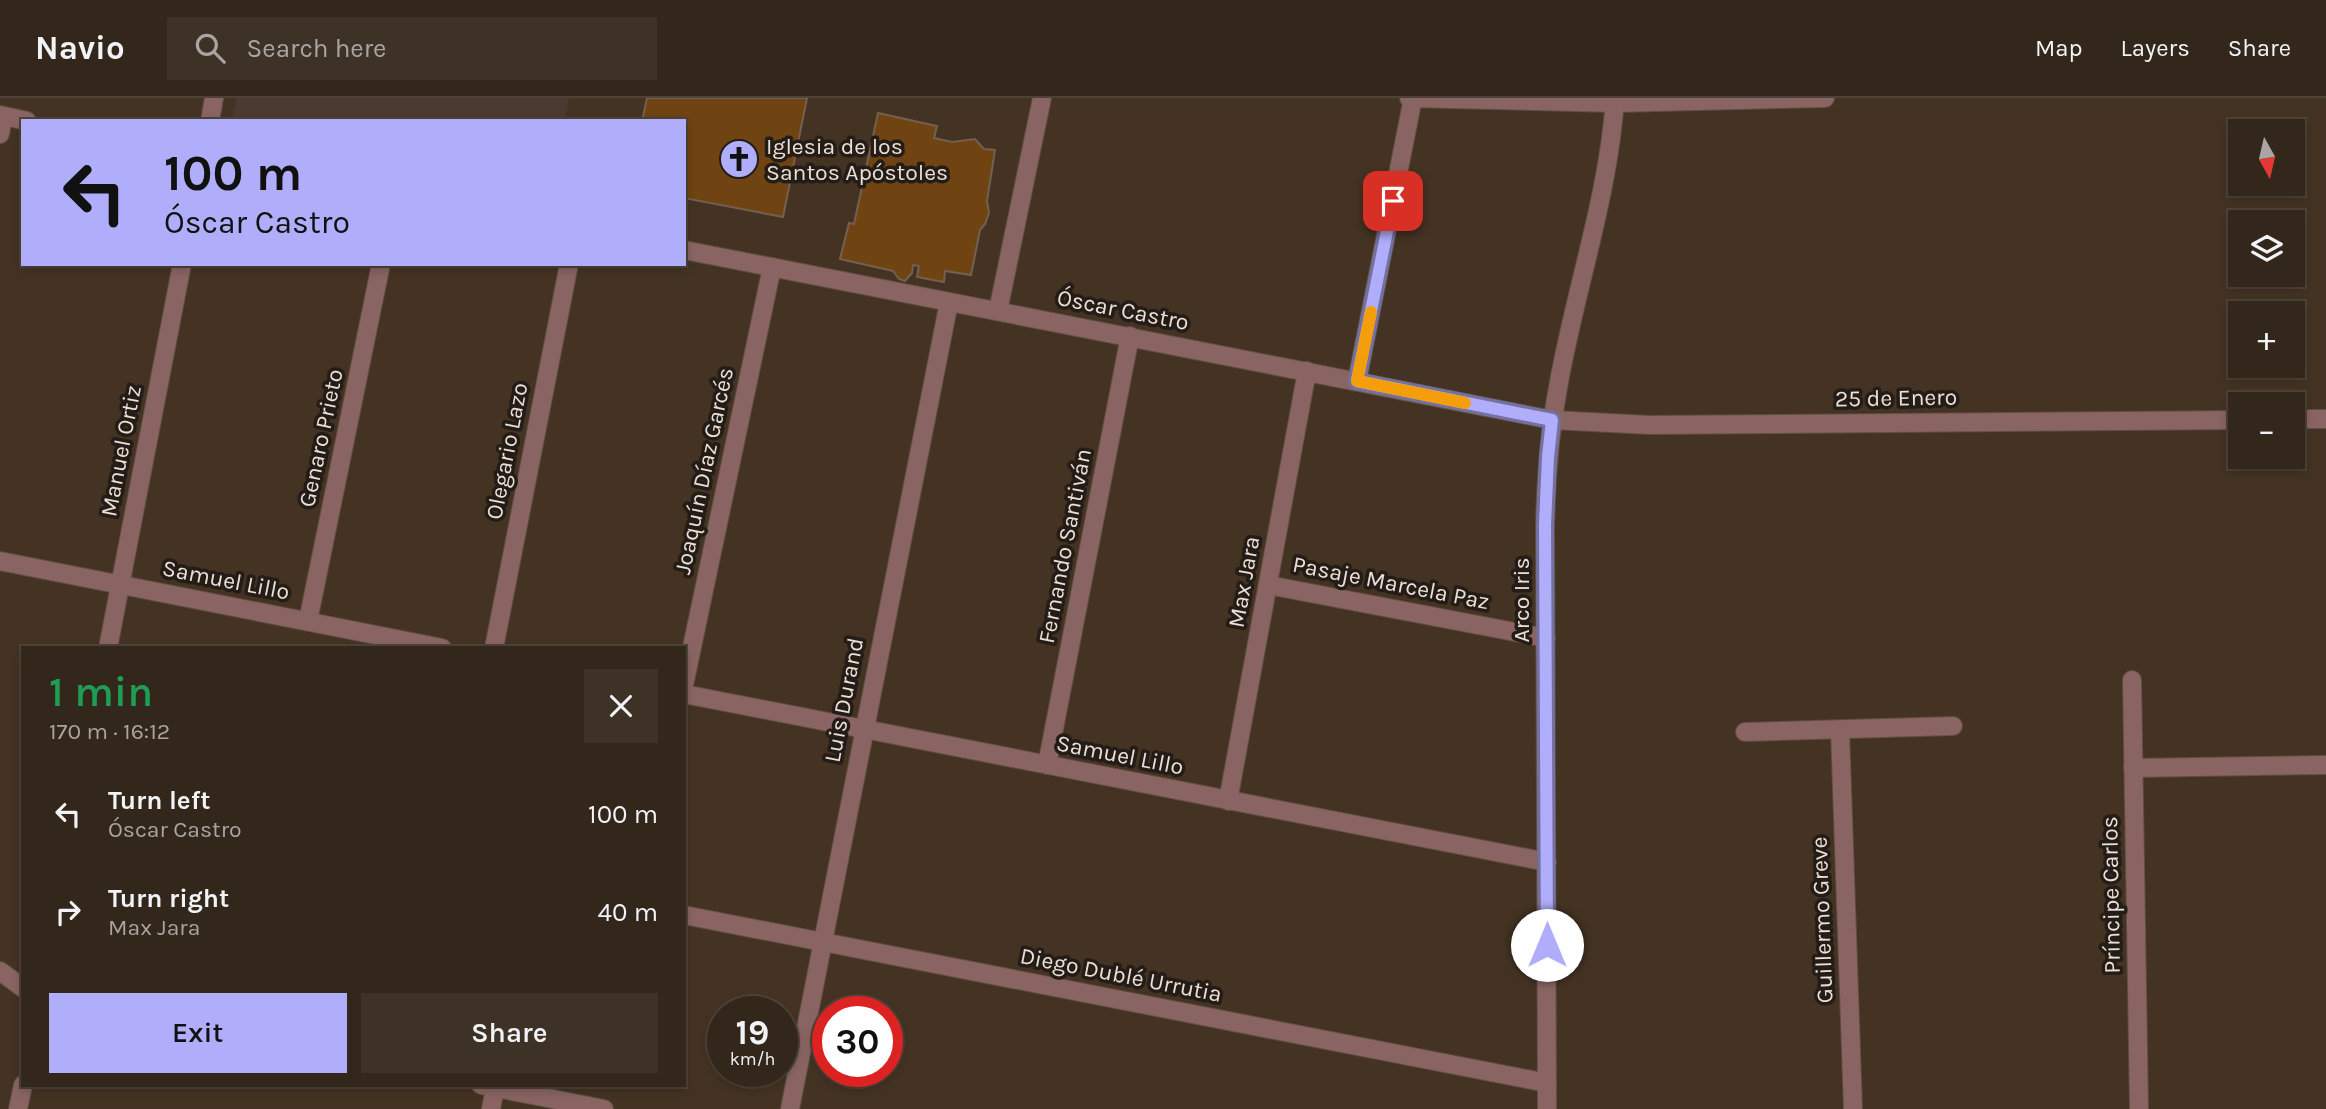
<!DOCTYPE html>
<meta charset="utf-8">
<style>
:root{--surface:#33261a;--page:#3e3227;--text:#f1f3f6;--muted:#a9a5a2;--line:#4e4339;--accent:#b0aefa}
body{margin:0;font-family:Karla,sans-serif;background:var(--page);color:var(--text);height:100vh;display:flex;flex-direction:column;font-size:26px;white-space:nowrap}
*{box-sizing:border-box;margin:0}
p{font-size:23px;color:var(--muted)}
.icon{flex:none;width:38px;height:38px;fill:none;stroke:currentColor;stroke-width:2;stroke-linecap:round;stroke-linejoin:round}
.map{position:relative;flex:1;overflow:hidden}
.panel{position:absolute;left:21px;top:548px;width:665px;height:441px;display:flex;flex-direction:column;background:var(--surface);border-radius:0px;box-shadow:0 4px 10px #0003,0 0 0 2px var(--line)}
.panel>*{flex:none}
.guide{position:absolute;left:21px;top:21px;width:665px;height:147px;border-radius:0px;box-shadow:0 4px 10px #0003,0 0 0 2px var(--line);background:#b0aefa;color:#111;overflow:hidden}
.needle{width:46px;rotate:172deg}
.buttons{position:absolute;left:2228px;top:21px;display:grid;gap:14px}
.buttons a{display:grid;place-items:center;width:77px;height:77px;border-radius:0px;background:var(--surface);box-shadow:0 4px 10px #0003,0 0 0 2px var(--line);font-size:35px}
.speed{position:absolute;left:707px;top:898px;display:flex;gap:14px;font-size:35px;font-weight:700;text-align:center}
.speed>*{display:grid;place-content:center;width:91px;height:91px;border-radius:50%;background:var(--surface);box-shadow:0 4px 10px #0003,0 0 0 2px var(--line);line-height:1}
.speed small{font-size:18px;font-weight:400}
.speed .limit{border:10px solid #d22;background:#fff;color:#111}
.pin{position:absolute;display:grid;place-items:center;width:60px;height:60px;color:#fff;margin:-30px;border-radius:14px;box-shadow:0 4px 10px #0006}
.me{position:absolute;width:77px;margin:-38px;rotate:0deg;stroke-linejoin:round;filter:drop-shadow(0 0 5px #0008)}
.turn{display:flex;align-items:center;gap:24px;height:147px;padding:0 28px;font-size:32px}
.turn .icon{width:91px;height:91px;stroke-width:2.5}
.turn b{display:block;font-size:49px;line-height:60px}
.round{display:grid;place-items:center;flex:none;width:74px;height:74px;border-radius:0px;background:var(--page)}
.head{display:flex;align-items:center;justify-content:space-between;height:119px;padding:0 28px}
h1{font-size:42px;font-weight:600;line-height:52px;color:#1e9e55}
.button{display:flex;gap:14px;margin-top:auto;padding:14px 28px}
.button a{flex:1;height:80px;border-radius:0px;background:var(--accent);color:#111;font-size:28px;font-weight:600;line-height:80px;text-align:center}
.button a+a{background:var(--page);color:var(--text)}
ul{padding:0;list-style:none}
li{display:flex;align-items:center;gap:21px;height:98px;padding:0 28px}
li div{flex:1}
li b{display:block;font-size:26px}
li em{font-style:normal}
header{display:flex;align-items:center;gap:42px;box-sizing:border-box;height:98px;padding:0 35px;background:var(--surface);border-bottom:2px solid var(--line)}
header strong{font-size:33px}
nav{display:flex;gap:38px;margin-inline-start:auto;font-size:24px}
.search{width:490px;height:63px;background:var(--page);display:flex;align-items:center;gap:18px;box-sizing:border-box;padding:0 24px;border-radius:0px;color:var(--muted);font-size:26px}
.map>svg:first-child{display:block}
.education{fill:#4c3a30}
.building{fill:#6f4312;stroke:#73604f;stroke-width:2}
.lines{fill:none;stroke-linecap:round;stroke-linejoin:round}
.street-casing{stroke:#5f4f40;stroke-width:20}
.street{stroke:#896463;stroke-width:18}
.route-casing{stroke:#7271a2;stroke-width:18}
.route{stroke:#b0aefa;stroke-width:12}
.slow{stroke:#f59e0b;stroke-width:12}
.labels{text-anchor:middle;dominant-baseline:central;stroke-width:7;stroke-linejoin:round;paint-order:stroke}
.poi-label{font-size:23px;fill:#ebe0d7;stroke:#241c16;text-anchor:start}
.street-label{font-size:23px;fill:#ebe0d7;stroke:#241c16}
</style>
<header>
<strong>Navio</strong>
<div class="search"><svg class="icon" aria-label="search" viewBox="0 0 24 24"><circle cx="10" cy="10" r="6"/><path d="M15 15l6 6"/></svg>Search here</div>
<nav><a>Map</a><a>Layers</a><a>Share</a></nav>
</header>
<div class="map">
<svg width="2326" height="1011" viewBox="0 0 2326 1011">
<rect width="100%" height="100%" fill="#443323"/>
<polygon class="education" points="237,0 569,0 565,23 232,23"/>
<g class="building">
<polygon points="647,0 807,0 783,119 684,100 684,23 642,23"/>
<polygon points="878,15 937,28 934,40 952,44 975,41 984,51 995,52 987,103 989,115 985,126 980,132 971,177 945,173 944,184 917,179 919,168 913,167 912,175 905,183 899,181 893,173 840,161 849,125 854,126"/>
</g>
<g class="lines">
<defs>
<g id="street">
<polyline points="1409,0 1615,5 1825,0"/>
<polyline points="0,17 27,23"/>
<polyline points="210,23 214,0"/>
<polyline points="0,36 3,18"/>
<polyline points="684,152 1552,322 1650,327 2240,322"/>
<polyline points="998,213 1042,0"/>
<polyline points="1357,283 1413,0"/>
<polyline points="2292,321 2326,321"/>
<polyline points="0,463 442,550"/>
<polyline points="1268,487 1546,540"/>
<polyline points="308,523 381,166"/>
<polyline points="108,550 182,166"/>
<polyline points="494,550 569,166"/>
<polyline points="2132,582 2139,1011"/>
<polyline points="684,587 772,169"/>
<polyline points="684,596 1547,764"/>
<polyline points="1840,632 1853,1011"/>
<polyline points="1745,634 1953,628"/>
<polyline points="1047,667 1130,238"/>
<polyline points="2133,670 2326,667"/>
<polyline points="1228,703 1307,273"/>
<polyline points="684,817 1547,985"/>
<polyline points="0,873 23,890"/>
<polyline points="481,987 604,1011"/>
<polyline points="18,1011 23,987"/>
<polyline points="491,1011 495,990"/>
<polyline points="790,1011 949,204"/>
<path d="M1547,1011L1545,427C1546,379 1550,331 1559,284C1576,189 1609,96 1615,0"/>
</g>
</defs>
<use href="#street" class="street-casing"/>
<use href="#street" class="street"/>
</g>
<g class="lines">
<defs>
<polyline id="route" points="1393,103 1357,283 1552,322 1548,359 1545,427 1547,847"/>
</defs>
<use href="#route" class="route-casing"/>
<use href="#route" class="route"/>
<polyline class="slow" points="1371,214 1357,283 1465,305"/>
</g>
<defs>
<symbol id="church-disc" viewBox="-11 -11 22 22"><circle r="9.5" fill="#b0aefa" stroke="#241c16"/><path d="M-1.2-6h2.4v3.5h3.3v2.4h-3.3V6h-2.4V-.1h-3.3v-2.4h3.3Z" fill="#111"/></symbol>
</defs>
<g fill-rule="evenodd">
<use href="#church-disc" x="717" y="39" width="44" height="44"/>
</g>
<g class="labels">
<g class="poi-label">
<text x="766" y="48">Iglesia de los<tspan x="766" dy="26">Santos Apóstoles</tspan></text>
</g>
<g class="street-label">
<text transform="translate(1123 212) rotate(11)">Óscar Castro</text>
<text transform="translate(1896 300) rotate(-1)">25 de Enero</text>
<text transform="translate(321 340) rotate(-78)">Genaro Prieto</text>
<text transform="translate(121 353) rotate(-79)">Manuel Ortiz</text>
<text transform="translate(507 353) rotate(-79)">Olegario Lazo</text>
<text transform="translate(704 373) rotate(-78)">Joaquín Díaz Garcés</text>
<text transform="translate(1065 448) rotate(-79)">Fernando Santiván</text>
<text transform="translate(226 482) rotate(11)">Samuel Lillo</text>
<text transform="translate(1244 484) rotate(-80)">Max Jara</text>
<text transform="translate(1391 485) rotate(11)">Pasaje Marcela Paz</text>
<text transform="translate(1521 502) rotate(-90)">Arco Iris</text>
<text transform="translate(844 602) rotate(-79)">Luis Durand</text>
<text transform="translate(1120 657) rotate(11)">Samuel Lillo</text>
<text transform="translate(2111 797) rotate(-91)">Príncipe Carlos</text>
<text transform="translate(1822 822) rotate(-92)">Guillermo Greve</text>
<text transform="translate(1121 877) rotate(11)">Diego Dublé Urrutia</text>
</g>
</g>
</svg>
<div class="buttons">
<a><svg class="needle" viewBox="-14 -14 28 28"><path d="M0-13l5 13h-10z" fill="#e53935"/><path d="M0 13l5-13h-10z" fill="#a9a5a2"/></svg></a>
<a><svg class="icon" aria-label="layers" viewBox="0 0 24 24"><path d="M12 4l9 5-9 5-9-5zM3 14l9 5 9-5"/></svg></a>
<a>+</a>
<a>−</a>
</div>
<div class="speed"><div>19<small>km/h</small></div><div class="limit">30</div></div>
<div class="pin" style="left:1393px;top:103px;background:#d93025"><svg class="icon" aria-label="arrive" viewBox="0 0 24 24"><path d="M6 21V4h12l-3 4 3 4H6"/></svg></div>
<svg class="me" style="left:1547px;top:847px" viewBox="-20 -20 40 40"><circle r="19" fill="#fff"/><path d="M0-13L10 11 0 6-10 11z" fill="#b0aefa"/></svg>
<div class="guide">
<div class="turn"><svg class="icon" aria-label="left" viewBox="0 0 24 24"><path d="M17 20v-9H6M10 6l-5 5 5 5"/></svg><div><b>100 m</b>Óscar Castro</div></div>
</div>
<section class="panel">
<div class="head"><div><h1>1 min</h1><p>170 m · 16:12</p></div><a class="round"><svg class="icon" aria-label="close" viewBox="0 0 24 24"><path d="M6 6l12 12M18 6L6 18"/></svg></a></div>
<ul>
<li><svg class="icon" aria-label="left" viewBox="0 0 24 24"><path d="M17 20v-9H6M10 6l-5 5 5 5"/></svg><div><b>Turn left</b><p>Óscar Castro</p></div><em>100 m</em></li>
<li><svg class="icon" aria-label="right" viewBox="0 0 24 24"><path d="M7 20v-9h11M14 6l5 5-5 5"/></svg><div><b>Turn right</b><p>Max Jara</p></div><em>40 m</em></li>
</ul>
<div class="button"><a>Exit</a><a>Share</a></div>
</section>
</div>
